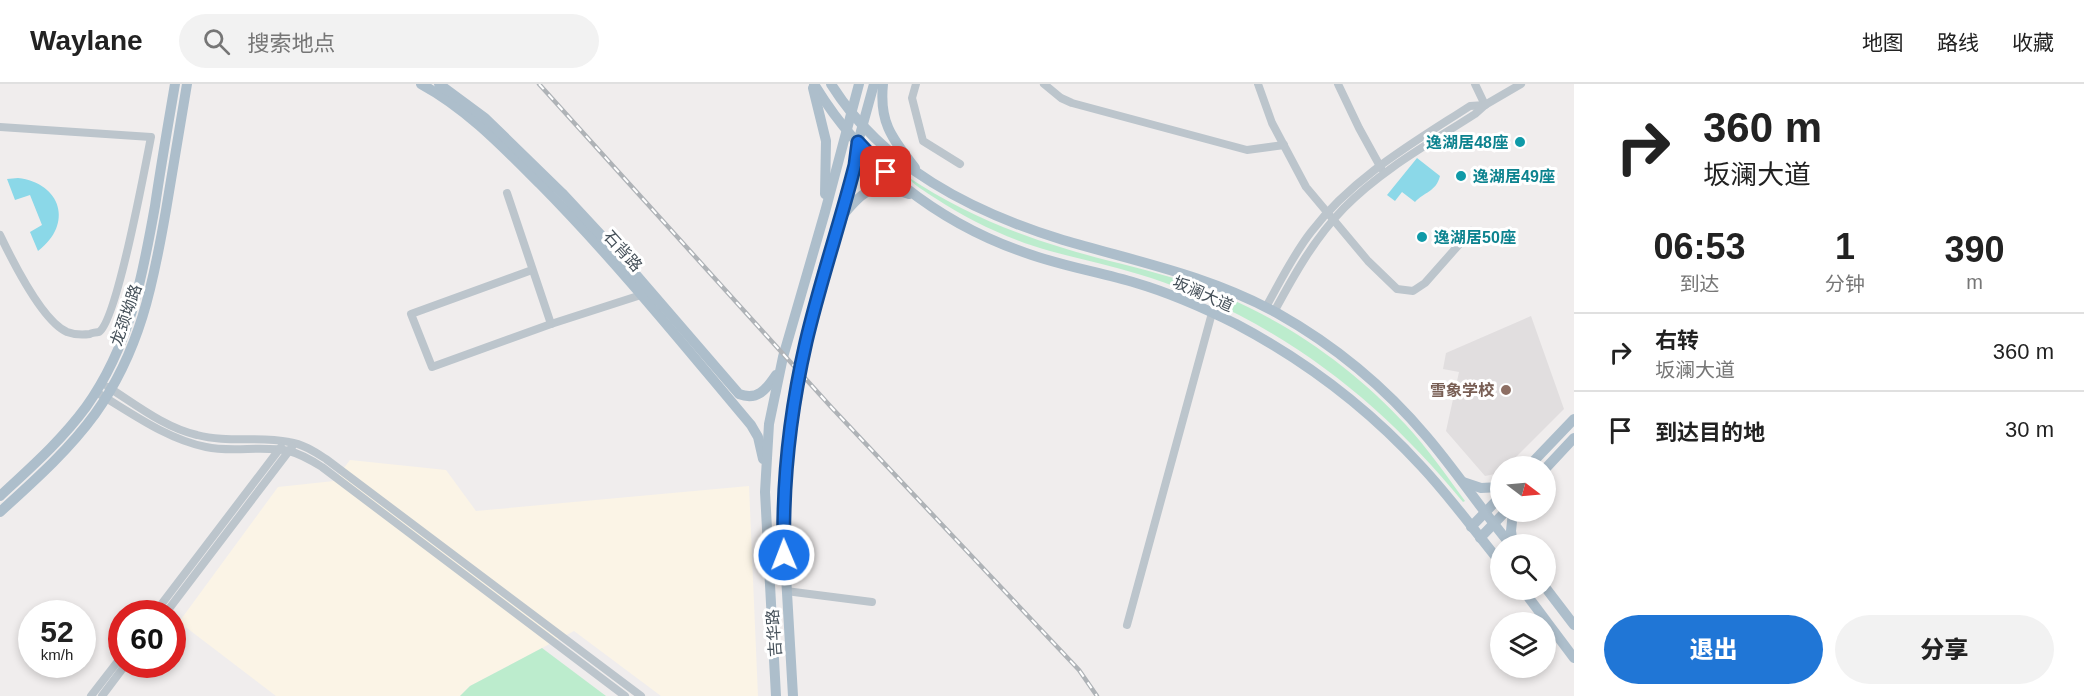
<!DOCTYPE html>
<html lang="zh">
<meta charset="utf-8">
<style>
:root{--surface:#fff;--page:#f2f2f2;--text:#222;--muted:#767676;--line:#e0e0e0;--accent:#2076d6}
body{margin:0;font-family:Helvetica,"Noto Sans SC",sans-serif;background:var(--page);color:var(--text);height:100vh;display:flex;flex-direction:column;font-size:22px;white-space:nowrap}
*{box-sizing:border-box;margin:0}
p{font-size:20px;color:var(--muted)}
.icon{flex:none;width:33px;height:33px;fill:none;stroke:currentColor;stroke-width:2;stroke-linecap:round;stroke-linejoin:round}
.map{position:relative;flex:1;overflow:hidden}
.details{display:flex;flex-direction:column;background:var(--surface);width:510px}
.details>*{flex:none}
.top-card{background:#fff;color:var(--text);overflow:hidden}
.needle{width:39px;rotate:106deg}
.controls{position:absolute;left:1490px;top:372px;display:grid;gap:12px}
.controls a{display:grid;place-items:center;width:66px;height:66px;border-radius:50%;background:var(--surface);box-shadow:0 3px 9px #0003;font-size:30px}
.speed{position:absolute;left:18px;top:516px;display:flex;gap:12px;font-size:30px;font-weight:700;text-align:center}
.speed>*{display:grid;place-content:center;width:78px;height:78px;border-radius:50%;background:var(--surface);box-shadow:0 3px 9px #0003;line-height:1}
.speed small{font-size:15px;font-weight:400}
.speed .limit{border:9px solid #d22;background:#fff;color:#111}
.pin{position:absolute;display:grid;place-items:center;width:51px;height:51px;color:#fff;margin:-26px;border-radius:12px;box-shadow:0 3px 9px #0006}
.me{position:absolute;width:66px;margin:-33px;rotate:359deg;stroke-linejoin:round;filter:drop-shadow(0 0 4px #0008)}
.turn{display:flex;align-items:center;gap:21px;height:126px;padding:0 30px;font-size:27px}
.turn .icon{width:78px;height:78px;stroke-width:2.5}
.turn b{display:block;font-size:42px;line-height:51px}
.eta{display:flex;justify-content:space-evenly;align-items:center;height:102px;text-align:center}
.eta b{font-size:36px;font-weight:800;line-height:42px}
.action{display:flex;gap:12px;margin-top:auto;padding:12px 30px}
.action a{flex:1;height:69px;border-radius:36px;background:var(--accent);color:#fff;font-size:24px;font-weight:800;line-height:69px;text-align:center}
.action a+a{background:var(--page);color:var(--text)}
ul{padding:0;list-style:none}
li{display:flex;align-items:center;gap:18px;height:78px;padding:0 30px;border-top:2px solid var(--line)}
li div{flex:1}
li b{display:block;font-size:22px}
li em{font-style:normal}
header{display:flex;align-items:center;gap:36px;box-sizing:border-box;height:84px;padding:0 30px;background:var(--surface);border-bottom:2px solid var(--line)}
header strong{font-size:28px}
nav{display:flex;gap:33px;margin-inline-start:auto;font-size:21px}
.search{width:420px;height:54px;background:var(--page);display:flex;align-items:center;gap:15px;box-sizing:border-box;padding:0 21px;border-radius:33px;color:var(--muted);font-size:22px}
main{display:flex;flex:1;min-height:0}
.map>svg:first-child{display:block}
.commercial{fill:#fbf4e6}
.education{fill:#e1dedf}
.green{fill:#bceccd}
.water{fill:#8bd8e8}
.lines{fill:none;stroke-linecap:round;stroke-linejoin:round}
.minor{stroke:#bcc5cc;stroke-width:8}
.major{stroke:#adbecb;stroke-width:10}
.rail-casing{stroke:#afb3b7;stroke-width:4.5}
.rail{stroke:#fff;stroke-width:2;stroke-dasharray:7;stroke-linecap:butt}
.route-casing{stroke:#114b97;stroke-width:15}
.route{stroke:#1a73e8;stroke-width:10}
.culture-dot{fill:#0f9aa8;stroke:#fff;stroke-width:2}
.education-dot{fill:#8d6e63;stroke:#fff;stroke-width:2}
.labels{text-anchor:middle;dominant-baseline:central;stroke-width:6;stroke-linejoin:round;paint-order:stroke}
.culture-label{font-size:16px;font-weight:bold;fill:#0d838f;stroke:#fff;text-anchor:start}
.street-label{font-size:16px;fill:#46515a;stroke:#fff}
.education-label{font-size:16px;font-weight:bold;fill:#785e54;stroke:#fff;text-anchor:end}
</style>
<header>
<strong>Waylane</strong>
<div class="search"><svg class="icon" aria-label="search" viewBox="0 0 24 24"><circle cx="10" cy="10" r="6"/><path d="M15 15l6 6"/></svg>搜索地点</div>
<nav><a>地图</a><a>路线</a><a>收藏</a></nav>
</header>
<main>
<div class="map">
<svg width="1574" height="612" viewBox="0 0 1574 612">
<rect width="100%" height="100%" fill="#f0eded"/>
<polygon class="commercial" points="350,376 446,386 476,427 749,402 758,612 661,612 574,547 470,602 460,612 276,612 179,538 278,403 334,397"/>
<polygon class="education" points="1531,232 1564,325 1507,382 1500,382 1500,389 1485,392 1446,347 1459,288 1443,285 1446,269"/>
<g class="green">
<path d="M908,93C954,124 1007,147 1060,163C1101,176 1143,184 1183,197C1268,224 1346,276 1406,341C1428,365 1446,391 1465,417L1463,418C1399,340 1329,278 1239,231C1207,215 1173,200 1138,190C1109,181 1079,175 1050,167C1010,156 970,137 935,114C926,108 912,100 908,93Z"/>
<polygon points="542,564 606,612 460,612 470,602"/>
</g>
<g class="water">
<path d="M1417,74L1440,92C1436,108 1424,108 1415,118L1402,108L1395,117L1387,111Z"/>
<path d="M18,94C61,99 74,140 38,167L30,148L42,141L30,111L15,116L7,95Z"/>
</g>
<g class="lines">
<g class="minor">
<polyline points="916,0 912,14 923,57 960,80"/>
<polyline points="1044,0 1061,14 1072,19 1247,66 1284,61"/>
<polyline points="1258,0 1272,39 1306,103 1368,177 1397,205 1413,207 1425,199 1471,147"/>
<polyline points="1338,0 1359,44 1381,84"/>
<polyline points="1475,0 1485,21"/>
<path d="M0,43L151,53C145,83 117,236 99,248C98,248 91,249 90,250C82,251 75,251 67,248C42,237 12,176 0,151"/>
<polyline points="507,109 551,240"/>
<polyline points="532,186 411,230 432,283 551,240 641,211"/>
<path d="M1266,223C1280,198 1293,171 1311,148C1353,93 1413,59 1470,22L1485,21"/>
<path d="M1274,228C1294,191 1314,155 1344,124C1381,86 1430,59 1475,30L1485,21L1521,0"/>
<path d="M108,303C135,320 165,344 197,351C227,359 258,352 289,358C303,360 315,368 326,375L641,612"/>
<path d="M96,308C130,328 166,355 206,363C233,369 262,361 289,367C301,370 311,376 322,383L625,612"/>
<polyline points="786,507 872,518"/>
<polyline points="154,530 281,363"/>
<polyline points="165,530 292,363"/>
<polyline points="1127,541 1212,229"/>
<polyline points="91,612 122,572"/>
<polyline points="102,612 126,580"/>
</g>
<g class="major">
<path d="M421,0C467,25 503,63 540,100C615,176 682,259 751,341L758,353L763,375"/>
<path d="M439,0L485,34L562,109L613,164L739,310C757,317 766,306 776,291"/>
<path d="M814,0C862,80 938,139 1026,169C1062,182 1099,188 1136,199C1170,209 1204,224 1236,240C1306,277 1369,325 1422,383C1450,413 1474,446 1500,478"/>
<path d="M831,0C883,83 972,128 1063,156C1138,178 1207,191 1277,229C1334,261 1385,303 1427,353C1456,387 1481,425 1510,460"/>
<path d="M883,0C879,39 892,54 915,84"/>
<polyline points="813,4 826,57 825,110"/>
<path d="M843,131C866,104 874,98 909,110"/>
<polyline points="1529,382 1574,335"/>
<polyline points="1545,385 1574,354"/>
<polyline points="1463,398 1481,404 1500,403"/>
<path d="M0,412C30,384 61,357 86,323C130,261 142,195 155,122C161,81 168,41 175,0"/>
<path d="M0,428C34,397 68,367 95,330C140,267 153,201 166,126C173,84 180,42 187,0"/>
<polyline points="1513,428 1511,447 1513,460"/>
<polyline points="1471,443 1500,413"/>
<polyline points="1480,454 1505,428"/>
<polyline points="1545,503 1574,541"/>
<polyline points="1523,506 1574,574"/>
<polyline points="776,612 765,408 769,340 783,273 825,128 859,0"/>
<polyline points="793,612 784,457 785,399 791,341 807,255 842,133 855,81 858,58 874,0"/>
</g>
<defs>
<polyline id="rail" points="539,0 832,324 1079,586 1097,612"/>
</defs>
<use href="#rail" class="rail-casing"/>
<use href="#rail" class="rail"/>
</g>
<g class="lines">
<defs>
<path id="route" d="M784,471C782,399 790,328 806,258C820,198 840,140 855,81L858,58L886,88"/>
</defs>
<use href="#route" class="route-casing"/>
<use href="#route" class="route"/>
</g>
<g class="culture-dot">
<circle cx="1520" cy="58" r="6"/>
<circle cx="1461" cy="92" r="6"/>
<circle cx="1422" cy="153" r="6"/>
</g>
<circle class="education-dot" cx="1506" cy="306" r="6"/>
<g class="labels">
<g class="culture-label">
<text x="1508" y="58" text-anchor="end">逸湖居48座</text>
<text x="1473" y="92">逸湖居49座</text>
<text x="1434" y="153">逸湖居50座</text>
</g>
<g class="street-label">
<text transform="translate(623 167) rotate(48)">石背路</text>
<text transform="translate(1203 210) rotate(24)">坂澜大道</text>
<text transform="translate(126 231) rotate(-71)">龙颈坳路</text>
<text transform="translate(774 549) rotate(-94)">吉华路</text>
</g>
<g class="education-label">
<text x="1494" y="306">雪象学校</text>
</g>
</g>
</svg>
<div class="controls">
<a><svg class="needle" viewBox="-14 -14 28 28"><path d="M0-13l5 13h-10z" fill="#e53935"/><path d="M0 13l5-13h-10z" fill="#767676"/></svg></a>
<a><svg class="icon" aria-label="search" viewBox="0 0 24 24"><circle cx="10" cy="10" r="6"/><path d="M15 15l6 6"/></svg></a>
<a><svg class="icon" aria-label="layers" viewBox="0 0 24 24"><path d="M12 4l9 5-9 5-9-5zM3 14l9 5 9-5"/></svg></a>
</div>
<div class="speed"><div>52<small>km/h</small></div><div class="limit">60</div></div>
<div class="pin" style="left:886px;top:88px;background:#d93025"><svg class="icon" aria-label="arrive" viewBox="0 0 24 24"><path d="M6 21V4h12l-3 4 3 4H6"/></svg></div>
<svg class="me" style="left:784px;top:471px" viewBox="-20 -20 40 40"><circle r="17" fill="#1a73e8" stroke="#fff" stroke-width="3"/><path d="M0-11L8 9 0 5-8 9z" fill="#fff"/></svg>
</div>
<section class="details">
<div class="top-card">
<div class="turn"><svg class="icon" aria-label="right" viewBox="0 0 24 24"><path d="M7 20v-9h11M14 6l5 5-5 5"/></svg><div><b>360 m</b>坂澜大道</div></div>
</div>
<div class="eta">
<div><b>06:53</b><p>到达</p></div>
<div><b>1</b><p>分钟</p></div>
<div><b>390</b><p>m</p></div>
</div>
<ul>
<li><svg class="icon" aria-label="right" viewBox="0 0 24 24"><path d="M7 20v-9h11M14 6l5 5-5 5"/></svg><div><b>右转</b><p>坂澜大道</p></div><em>360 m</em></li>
<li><svg class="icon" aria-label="arrive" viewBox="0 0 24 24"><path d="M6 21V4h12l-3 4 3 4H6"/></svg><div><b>到达目的地</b></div><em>30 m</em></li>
</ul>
<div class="action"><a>退出</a><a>分享</a></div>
</section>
</main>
